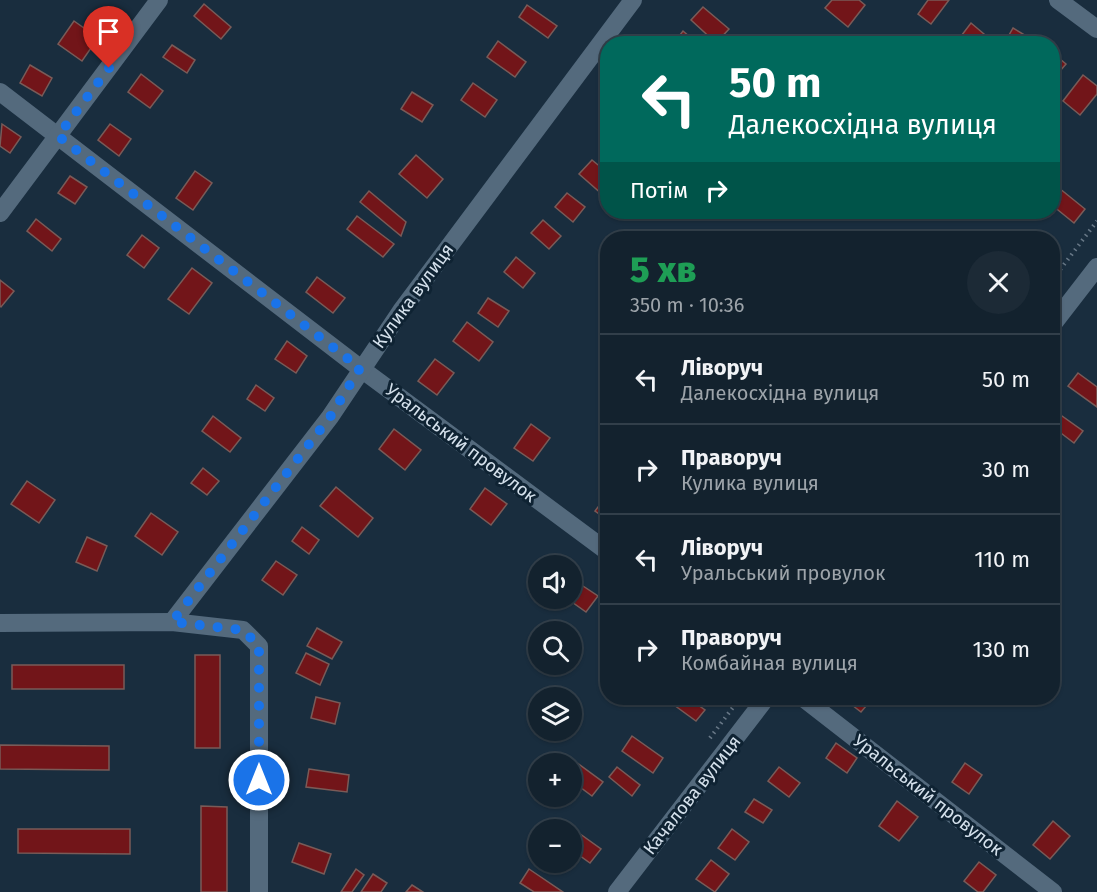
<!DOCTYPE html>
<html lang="uk">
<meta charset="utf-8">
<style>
:root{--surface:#13222e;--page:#1c2a36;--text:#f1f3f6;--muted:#9da4aa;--line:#323f4a}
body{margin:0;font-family:"Fira Sans",sans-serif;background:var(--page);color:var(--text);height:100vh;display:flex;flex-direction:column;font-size:22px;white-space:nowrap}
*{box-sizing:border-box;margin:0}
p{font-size:20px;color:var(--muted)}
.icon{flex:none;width:33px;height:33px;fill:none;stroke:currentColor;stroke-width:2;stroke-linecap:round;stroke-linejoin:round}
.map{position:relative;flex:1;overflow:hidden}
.details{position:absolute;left:600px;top:231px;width:460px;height:474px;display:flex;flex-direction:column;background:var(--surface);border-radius:24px;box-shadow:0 2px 4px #0004,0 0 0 2px var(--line)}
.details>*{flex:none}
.guide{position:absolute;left:600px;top:36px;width:460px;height:183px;border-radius:24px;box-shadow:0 2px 4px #0004,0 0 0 2px var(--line);background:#00695c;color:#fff;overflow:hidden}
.tools{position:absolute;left:528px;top:555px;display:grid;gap:12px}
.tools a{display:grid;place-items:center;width:54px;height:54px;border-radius:50%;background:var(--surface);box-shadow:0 2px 4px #0004,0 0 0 2px var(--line);font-size:30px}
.pin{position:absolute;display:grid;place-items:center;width:51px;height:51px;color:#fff;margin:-62px -26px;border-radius:50% 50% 50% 0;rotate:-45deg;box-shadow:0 0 6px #0007}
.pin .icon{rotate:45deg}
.me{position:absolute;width:66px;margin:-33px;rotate:0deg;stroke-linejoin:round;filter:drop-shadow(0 0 4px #0008)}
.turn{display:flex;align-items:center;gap:21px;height:126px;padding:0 30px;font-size:27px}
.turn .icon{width:78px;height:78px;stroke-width:2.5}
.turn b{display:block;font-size:42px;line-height:51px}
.then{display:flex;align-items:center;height:57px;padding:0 30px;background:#0003;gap:12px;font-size:22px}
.round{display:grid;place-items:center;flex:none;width:63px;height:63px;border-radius:32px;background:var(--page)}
.overview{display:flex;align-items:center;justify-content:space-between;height:102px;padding:0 30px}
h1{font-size:36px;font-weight:800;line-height:45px;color:#1e9e55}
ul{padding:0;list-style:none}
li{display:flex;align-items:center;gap:18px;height:90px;padding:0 30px;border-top:2px solid var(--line)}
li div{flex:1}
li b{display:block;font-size:22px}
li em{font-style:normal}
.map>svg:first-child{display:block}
.building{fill:#721519;stroke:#795b58;stroke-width:1.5}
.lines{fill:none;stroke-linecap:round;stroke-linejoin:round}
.path{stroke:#687887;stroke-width:4;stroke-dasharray:1.5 4.5;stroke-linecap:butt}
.minor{stroke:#546a7d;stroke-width:18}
.route{stroke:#1a73e8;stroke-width:10;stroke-dasharray:0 18}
.labels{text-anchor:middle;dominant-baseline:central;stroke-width:6;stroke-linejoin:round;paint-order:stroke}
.street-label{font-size:18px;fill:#d5e1ec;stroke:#0f2333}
</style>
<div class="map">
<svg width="1097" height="892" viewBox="0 0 1097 892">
<rect width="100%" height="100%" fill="#192d3e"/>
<g class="building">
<polygon points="832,0 859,0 865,5 848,27 825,8"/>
<polygon points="928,0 949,0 931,24 918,14"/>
<polygon points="204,4 231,27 221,39 194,16"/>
<polygon points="527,5 557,26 548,38 519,17"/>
<polygon points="703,7 729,29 716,43 691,20"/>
<polygon points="74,21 98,38 82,61 58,44"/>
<polygon points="971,23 990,39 986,44 955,44"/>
<polygon points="1013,28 1028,37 1024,44 1004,44"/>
<polygon points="683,31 698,44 673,44"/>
<polygon points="498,41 526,62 515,77 487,57"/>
<polygon points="172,45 195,60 187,73 163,57"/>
<polygon points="1053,53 1066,64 1053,79"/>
<polygon points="30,65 52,78 42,96 20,83"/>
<polygon points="141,74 163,91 150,108 128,92"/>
<polygon points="1083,75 1097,86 1097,94 1080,115 1063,101"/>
<polygon points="473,83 497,100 485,117 461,100"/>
<polygon points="412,92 433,105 422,122 401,109"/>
<polygon points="2,124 21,137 10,153 0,146"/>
<polygon points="110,124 131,139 119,156 98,140"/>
<polygon points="416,155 443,179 427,198 399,174"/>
<polygon points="592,160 608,173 608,191 603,195 579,174"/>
<polygon points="195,171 212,183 193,210 176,198"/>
<polygon points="70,176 87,187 75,204 58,193"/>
<polygon points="1059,188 1085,209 1074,223 1053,206 1053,195"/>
<polygon points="369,191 406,222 401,236 360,202"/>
<polygon points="567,193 585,207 573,222 555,207"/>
<polygon points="357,216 394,244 383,257 347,229"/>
<polygon points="36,219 61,239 52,251 27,231"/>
<polygon points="543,220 561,236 549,249 531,233"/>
<polygon points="142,235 159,248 144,268 127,255"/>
<polygon points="516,257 535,273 523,288 504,272"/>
<polygon points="192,268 212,283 189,314 168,299"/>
<polygon points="317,277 345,298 333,313 306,292"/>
<polygon points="0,280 14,291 1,307 0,306"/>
<polygon points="488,298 509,311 498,327 478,313"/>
<polygon points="467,322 493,342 479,361 453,341"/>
<polygon points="287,341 307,356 296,373 275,359"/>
<polygon points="435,359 454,373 437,395 418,381"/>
<polygon points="1078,373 1097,387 1097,407 1068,386"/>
<polygon points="256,385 274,398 265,411 247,399"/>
<polygon points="1055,411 1083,431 1074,443 1053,427"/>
<polygon points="213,416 241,438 230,452 202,431"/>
<polygon points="531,424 550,438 533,461 514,448"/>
<polygon points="394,429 421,450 405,470 379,449"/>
<polygon points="203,468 219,481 207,495 191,483"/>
<polygon points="27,481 55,500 39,523 11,504"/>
<polygon points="336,487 373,518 358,537 320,506"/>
<polygon points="485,488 507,504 491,525 470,509"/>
<polygon points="608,494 608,520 595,511"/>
<polygon points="151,513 178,532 162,555 135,536"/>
<polygon points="302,527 319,540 309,554 292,541"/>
<polygon points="87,537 107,546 97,571 76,562"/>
<polygon points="276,561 297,575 283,595 262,580"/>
<polygon points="583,586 598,596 586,612 572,602"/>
<polygon points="317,628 342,642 332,659 307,646"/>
<polygon points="306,653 329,664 320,685 296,673"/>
<rect x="195" y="655" width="25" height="93"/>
<rect x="12" y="665" width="112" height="24"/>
<polygon points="316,697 340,703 335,724 311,718"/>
<polygon points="669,698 688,698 705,710 696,721 667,700"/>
<polygon points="843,698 871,698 872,699 861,712"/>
<polygon points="632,736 663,758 653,773 622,751"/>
<polygon points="836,743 857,758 847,773 826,758"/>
<polygon points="0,745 109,746 109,770 0,769"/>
<polygon points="565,754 603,782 592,796 572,781 572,764 558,764"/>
<polygon points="965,763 982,775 969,794 952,782"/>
<polygon points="617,767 640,785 632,796 609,777"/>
<polygon points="779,767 800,783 789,797 768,781"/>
<polygon points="309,769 349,775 347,792 306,787"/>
<polygon points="754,799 772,810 763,823 745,812"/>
<polygon points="897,801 918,817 899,841 879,826"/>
<polygon points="201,806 227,807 227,892 201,892"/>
<polygon points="1053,821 1070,836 1050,859 1033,845"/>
<polygon points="18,829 130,829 130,854 18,853"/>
<polygon points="732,829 749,842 735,860 718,848"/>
<polygon points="576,831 601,849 590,863 572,850 572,838"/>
<polygon points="299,843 331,854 324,874 292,862"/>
<polygon points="711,860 729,874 715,892 696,879"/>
<polygon points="979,862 996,875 983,892 978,892 964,881"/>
<polygon points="356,869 364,875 352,892 341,892"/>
<polygon points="529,869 563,892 534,892 520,883"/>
<polygon points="373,874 387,883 381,892 361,892"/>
<polygon points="412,885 423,892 406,892"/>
</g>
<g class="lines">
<g class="path">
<polyline points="1053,279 1097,221"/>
<polyline points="710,738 740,698"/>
</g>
<g class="minor">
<polyline points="1058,0 1097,29"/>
<polyline points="0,92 360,368 608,552"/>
<polyline points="0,213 159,0"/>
<polyline points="1053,324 1097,267"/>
<polyline points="172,622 330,417 401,311 633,0"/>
<polyline points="0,623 172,622 243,630 259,646 259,892"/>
<polyline points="803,698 1053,892"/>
<polyline points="617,892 766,698"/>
</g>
</g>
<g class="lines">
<polyline class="route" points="109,68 58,136 360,368 330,417 172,622 243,630 259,646 259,780"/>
</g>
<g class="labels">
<g class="street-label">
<text transform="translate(413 296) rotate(-54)">Кулика вулиця</text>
<text transform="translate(461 443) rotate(37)">Уральський провулок</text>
<text transform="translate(692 795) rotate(-52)">Качалова вулиця</text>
<text transform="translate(928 795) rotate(38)">Уральський провулок</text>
</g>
</g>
</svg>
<div class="tools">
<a><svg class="icon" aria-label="sound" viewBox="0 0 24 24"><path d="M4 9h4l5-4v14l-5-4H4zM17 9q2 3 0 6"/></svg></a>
<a><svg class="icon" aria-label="search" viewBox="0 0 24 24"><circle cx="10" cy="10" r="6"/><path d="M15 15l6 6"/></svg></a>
<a><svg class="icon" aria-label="layers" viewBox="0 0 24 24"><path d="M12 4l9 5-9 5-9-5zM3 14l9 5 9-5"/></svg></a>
<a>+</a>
<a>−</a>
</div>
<div class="pin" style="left:109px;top:68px;background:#d93025"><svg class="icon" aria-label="arrive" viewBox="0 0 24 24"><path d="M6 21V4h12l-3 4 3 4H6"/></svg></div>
<svg class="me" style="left:259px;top:780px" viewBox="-20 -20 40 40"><circle r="17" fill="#1a73e8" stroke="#fff" stroke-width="3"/><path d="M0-11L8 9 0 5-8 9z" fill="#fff"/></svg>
<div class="guide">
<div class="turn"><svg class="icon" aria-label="left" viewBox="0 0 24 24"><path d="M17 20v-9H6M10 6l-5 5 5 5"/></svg><div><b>50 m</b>Далекосхідна вулиця</div></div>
<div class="then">Потім<svg class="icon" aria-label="right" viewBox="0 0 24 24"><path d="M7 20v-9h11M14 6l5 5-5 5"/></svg></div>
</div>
<section class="details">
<div class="overview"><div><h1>5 хв</h1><p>350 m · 10:36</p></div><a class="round"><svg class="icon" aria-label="close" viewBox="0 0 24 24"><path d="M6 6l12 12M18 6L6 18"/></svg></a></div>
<ul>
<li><svg class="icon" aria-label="left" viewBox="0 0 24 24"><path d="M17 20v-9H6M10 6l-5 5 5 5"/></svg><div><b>Ліворуч</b><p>Далекосхідна вулиця</p></div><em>50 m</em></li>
<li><svg class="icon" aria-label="right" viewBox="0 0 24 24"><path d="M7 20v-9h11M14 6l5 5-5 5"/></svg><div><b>Праворуч</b><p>Кулика вулиця</p></div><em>30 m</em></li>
<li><svg class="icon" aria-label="left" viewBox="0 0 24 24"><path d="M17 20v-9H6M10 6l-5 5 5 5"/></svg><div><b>Ліворуч</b><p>Уральський провулок</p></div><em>110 m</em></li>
<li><svg class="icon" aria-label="right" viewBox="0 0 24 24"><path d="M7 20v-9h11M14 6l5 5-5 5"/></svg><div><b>Праворуч</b><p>Комбайная вулиця</p></div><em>130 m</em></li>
</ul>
</section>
</div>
